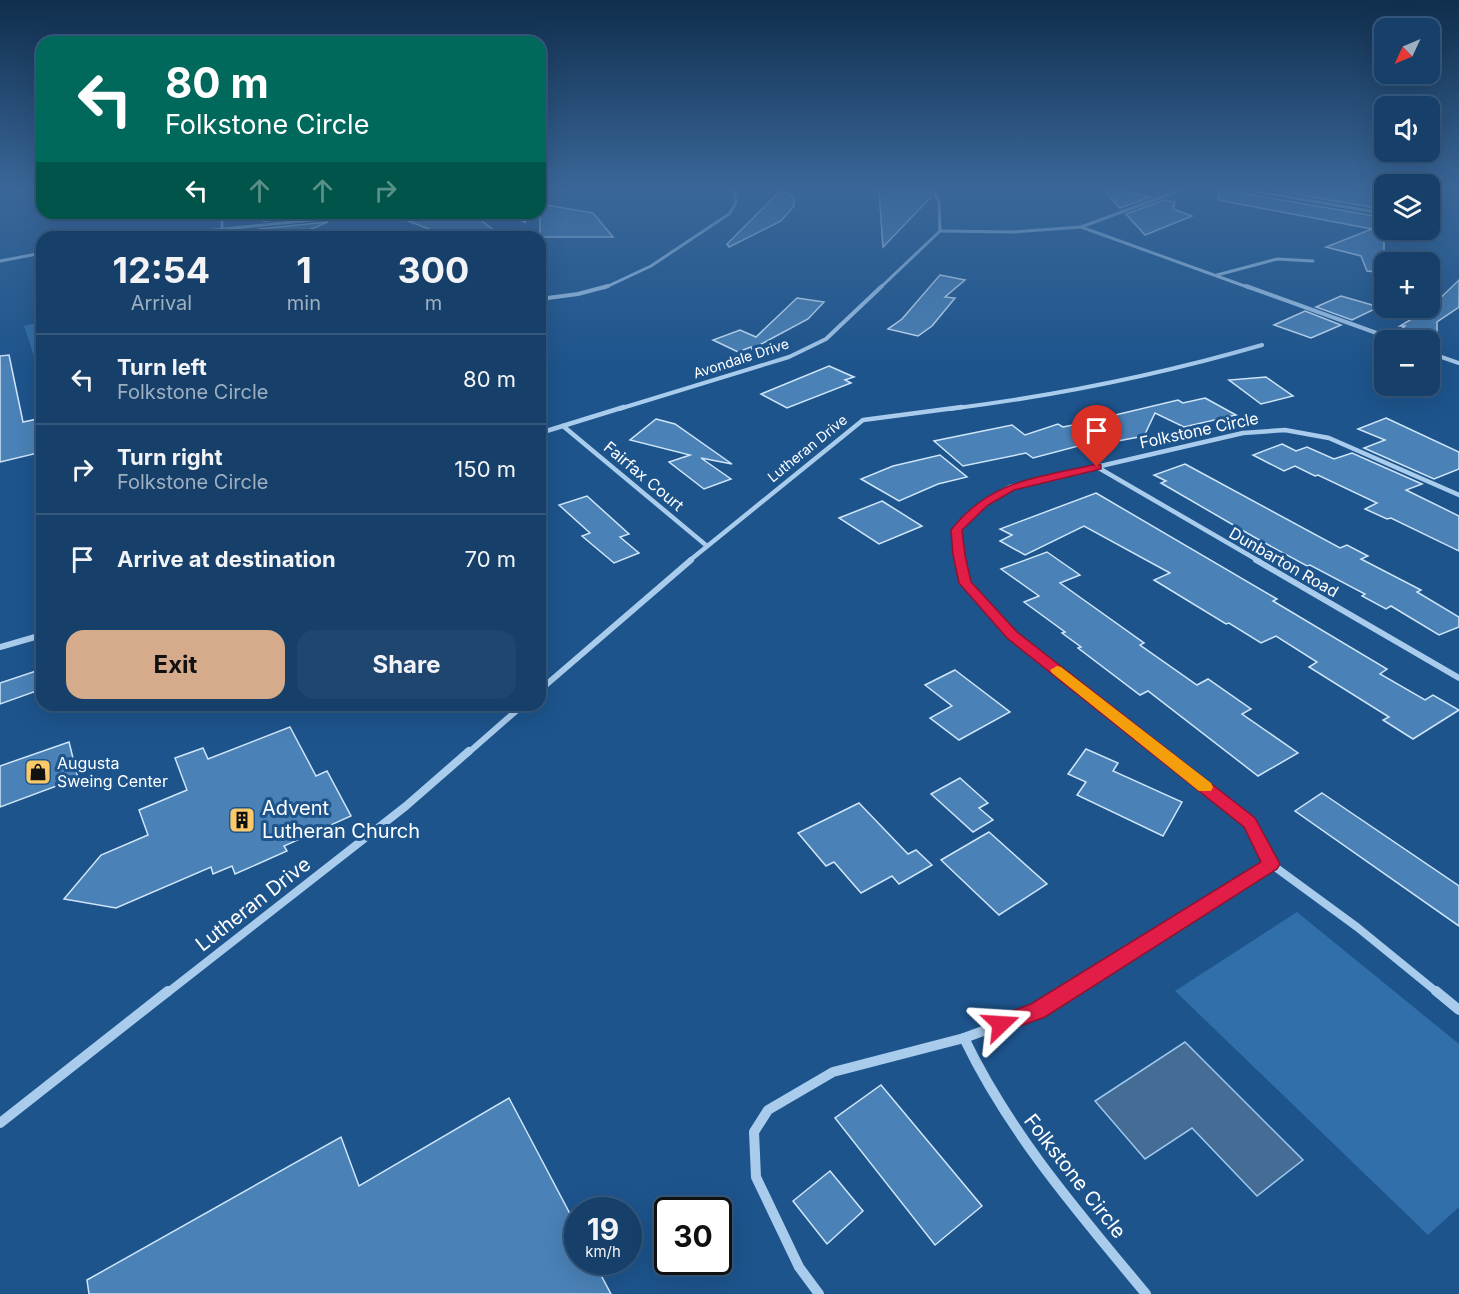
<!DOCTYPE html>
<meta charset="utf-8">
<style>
:root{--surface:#163f69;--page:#1f466f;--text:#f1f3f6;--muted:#9eafc0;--line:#35587d;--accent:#d6ab8b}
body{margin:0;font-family:Inter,sans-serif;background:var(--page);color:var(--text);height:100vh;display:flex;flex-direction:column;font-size:22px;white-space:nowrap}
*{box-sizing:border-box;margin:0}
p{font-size:20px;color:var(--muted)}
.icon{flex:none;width:33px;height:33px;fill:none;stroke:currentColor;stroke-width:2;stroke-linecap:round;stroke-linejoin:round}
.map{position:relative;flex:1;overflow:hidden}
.details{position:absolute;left:36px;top:231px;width:510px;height:480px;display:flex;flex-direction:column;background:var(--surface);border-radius:18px;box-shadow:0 6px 24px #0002,0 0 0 2px var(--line)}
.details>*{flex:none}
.banner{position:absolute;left:36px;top:36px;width:510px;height:183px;border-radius:18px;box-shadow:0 6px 24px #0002,0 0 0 2px var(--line);background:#00695c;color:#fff;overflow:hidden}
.needle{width:39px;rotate:226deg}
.controls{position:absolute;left:1374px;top:18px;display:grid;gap:12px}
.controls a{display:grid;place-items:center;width:66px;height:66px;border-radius:12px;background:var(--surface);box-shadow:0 6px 24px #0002,0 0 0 2px var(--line);font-size:30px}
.speed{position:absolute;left:564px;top:1197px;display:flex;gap:12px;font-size:30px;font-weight:700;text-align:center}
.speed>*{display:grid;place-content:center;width:78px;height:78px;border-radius:50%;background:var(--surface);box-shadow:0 6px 24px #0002,0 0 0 2px var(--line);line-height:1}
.speed small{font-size:15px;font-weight:400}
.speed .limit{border:3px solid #111;border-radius:9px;background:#fff;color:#111}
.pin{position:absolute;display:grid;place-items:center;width:51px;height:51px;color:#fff;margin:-62px -26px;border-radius:50% 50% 50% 0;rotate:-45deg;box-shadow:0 0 6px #0007}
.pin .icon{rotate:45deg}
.me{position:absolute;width:66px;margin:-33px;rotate:70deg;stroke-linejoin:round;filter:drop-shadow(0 0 4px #0008)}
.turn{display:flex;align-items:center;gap:21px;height:126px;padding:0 30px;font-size:27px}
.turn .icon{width:78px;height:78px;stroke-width:2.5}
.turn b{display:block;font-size:42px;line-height:51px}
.lanes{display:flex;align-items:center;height:57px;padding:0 30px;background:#0003;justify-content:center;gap:30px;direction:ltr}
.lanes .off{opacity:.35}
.eta{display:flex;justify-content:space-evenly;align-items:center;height:102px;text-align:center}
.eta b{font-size:36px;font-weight:700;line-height:42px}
.cta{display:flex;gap:12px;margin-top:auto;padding:12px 30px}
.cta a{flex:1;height:69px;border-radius:18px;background:var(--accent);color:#111;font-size:24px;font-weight:700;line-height:69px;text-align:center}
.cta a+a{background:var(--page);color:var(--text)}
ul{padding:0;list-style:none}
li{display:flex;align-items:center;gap:18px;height:90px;padding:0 30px;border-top:2px solid var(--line)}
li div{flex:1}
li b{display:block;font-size:22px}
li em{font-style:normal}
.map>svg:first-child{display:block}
.green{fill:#306faa}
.water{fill:#446c94;stroke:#9dc8ee;stroke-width:1.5}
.building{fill:#4a81b6;stroke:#cfe5f9;stroke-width:1.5}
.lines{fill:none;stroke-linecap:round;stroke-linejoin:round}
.minor-far5{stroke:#a9cced;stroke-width:3}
.minor-far4{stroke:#a9cced;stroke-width:4}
.minor-far3{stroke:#a9cced;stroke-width:4.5}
.minor-far2{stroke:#a9cced;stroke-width:6}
.minor-far1{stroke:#a9cced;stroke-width:8}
.minor{stroke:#a9cced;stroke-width:10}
.route{fill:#e11d48;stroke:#92132f;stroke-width:1.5}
.slow{fill:#f59e0b}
.labels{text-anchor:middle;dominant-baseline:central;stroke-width:6;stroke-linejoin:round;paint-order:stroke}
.far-street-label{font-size:14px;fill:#fff;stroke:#1d548c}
.street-label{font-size:16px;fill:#fff;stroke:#1d548c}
.poi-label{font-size:16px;fill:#fff;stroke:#1d548c;text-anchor:start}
.near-poi-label{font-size:20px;fill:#fff;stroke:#1d548c;text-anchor:start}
.near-street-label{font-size:20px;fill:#fff;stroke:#1d548c}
</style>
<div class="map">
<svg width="1459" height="1294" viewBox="0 0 1459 1294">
<rect width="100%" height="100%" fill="#1d548c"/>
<g class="green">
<polygon points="42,322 42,358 35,359 24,326"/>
<polygon points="1297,912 1459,1044 1459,1207 1428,1235 1175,991"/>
</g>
<polygon class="water" points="1185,1042 1303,1160 1257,1196 1192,1128 1145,1159 1095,1101"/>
<g class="building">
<polygon points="879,190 929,190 932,196 883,247"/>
<polygon points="1104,190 1119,190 1151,197 1120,208"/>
<polygon points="1219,190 1244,190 1247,194 1380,217 1384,214 1384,273 1367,271 1361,256 1326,247 1372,229 1218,200"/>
<polygon points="1271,190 1341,190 1384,197 1384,212 1382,209"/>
<polygon points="779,192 786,192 794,198 794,206 781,221 729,247 727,244"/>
<polygon points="1164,200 1175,202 1173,209 1192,216 1145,235 1126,214"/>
<polygon points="540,204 593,213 613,237 540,237"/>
<polygon points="268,213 344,213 264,221"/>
<polygon points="450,213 471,213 503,237 449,237 406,220"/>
<polygon points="328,222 292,237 255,237 259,229"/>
<polygon points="940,275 965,280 945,297 955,298 932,326 918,336 888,329 902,319"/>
<polygon points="1459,280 1459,307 1437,322 1437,332 1426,330 1410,340 1402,340 1396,333 1405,326 1400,326 1430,308"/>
<polygon points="1341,296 1379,307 1352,320 1316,307"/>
<polygon points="797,298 824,302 808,319 752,349 751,347 738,352 713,340 740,330 756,337"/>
<polygon points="1305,311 1341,325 1311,338 1274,325"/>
<polygon points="9,355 23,422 42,418 42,452 0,462 0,356"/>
<polygon points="829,366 854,377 845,380 851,383 787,408 761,394"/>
<polygon points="1266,377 1293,396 1261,404 1229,380"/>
<polygon points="1205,398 1236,415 1184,427 1155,413 1144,436 1102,444 1097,441 1033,458 1026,453 963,466 934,441 1012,425 1025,435 1058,424 1063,427 1113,417 1111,416 1178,400 1183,403"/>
<polygon points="1386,418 1459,452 1459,469 1434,479 1364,448 1385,440 1358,429"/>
<polygon points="656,419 675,424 732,464 701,458 731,479 704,489 669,462 690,455 630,440"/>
<polygon points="1282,444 1296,451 1307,447 1334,459 1352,453 1422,484 1406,490 1459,516 1459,551 1391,518 1387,519 1365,509 1377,503 1318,475 1315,476 1295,466 1284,471 1253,455"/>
<polygon points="940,455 967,477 938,484 899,501 861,479 893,466"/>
<polygon points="1185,464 1340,548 1347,545 1368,556 1361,559 1421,590 1417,592 1459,617 1459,627 1439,635 1391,606 1386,609 1362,596 1365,594 1310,565 1307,566 1254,537 1161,483 1166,481 1154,475"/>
<polygon points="1096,493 1277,599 1273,601 1387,669 1380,674 1425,700 1433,695 1459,710 1413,739 1383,720 1389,717 1309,667 1317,662 1276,636 1261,643 1229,623 1226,624 1154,580 1170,573 1084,526 1025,555 1000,541 1012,535 1000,529"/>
<polygon points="587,496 629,534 620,537 639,553 614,563 582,536 590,533 559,505"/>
<polygon points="882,501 922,526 879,544 839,518"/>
<polygon points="1047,552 1080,575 1060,583 1144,643 1140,645 1197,685 1208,679 1251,709 1242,714 1298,753 1258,776 1148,691 1140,695 1078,648 1081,647 1062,633 1065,632 1024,602 1039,596 1001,569"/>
<polygon points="42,669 42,689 0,704 0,683"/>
<polygon points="955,670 1010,712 959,740 930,718 952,706 925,685"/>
<polygon points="290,727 316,776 327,771 351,816 284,846 287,851 235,874 232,866 213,874 211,867 116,908 64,899 101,855 148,835 139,810 187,790 175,758 203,748 208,759"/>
<polygon points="69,742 78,778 0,807 0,766"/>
<polygon points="1086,749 1118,763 1113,771 1182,802 1163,836 1077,795 1086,782 1068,774"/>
<polygon points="960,778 988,803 979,808 993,820 973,832 931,794"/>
<polygon points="1322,793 1459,886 1459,926 1295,811"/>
<polygon points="859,803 908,854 916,850 932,865 899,884 892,876 861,893 834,862 826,866 798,833"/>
<polygon points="989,832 1047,884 999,915 941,860"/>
<polygon points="881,1085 982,1206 935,1245 835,1118"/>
<polygon points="509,1098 578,1229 578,1262 594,1262 611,1294 89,1294 87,1280 341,1137 359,1186"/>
<polygon points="830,1171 863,1211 827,1244 793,1201"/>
</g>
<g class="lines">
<g class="minor-far5">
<polyline points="1248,190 1381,213"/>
<polyline points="219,213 222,217 222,237"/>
<polyline points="508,213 525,222"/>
<polyline points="1081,227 1250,288"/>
<polyline points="940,231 1014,232 1081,227 1181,190"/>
<polyline points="146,237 381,213"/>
<polyline points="0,261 42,253"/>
<polyline points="1217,275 1277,259 1313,261"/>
<polyline points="604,288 651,266 729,214 736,203 734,190"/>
<polyline points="880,288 940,231 939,202 933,190"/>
</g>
<g class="minor-far4">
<polyline points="1246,286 1396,340"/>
<polyline points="540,299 578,294 608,286"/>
<polyline points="1430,353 1459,363"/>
<polyline points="619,409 789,357 826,339 882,286"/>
<path d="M950,409C1053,396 1162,374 1262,345"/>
</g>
<g class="minor-far3">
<polyline points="563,426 707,546"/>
<polyline points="540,433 624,407"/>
<polyline points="1097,467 1259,561"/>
<polyline points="689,561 863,420 962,407"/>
<polyline points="960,561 957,530 984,502 1010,487 1243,433 1285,430 1329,438 1459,495"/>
</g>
<g class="minor-far2">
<polyline points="960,560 965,583 1012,635 1161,753"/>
<polyline points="1256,560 1459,678"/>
<polyline points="0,647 42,635"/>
<polyline points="540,690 691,560"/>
<polyline points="468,753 523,705"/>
</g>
<g class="minor-far1">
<polyline points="1159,751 1250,823 1271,864 1357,927 1438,993"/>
<polyline points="167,993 406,806 469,751"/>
<polyline points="1067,993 1271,864"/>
</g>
<g class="minor">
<path d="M1069,991L1038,1011L964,1038C1010,1134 1078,1212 1146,1294"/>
<polyline points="1436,991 1459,1010"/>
<polyline points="0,1123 168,991"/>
<polyline points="819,1294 799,1267 756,1177 754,1132 768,1110 833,1072 964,1038"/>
</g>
</g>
<linearGradient id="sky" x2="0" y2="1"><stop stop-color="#102e4d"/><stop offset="0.51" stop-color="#3a6799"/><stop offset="1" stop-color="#3a6799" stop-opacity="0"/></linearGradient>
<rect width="1459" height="371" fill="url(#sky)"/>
<path class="route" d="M1097,464L1101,465V469L1014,490L988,505L962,530L965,555L971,582L1017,632L1255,818L1280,864L1277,869L1045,1017L1001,1033L994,1031L991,1024L994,1018L1031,1004L1261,862L1244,827L1007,638L959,583L953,555L951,530C991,479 1038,478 1097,464Z"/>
<polygon class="slow" points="1057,666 1061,667 1211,783 1213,787 1211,791 1199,791 1052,673 1050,670"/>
<defs>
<symbol id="shop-square" viewBox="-11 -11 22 22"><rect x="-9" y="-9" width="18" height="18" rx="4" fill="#fcc968" stroke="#1d548c"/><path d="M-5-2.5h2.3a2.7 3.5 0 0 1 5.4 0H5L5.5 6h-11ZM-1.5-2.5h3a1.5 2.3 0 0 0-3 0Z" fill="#111"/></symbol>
<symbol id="building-square" viewBox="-11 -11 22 22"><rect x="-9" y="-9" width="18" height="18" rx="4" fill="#fcc968" stroke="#1d548c"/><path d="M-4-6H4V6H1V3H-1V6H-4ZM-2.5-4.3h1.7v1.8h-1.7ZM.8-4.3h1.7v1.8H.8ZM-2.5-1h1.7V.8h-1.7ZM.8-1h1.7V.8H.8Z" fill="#111"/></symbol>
</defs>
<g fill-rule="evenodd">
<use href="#shop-square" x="23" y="757" width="30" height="30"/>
<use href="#building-square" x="227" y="805" width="30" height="30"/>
</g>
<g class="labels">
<g class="far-street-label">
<text transform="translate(741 358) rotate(-18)">Avondale Drive</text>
<text transform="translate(807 448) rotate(-39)">Lutheran Drive</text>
</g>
<g class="street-label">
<text transform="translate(1199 430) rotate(-12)">Folkstone Circle</text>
<text transform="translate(644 476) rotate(40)">Fairfax Court</text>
<text transform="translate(1284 562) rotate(30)">Dunbarton Road</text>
</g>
<g class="poi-label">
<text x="57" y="763">Augusta<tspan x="57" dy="18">Sweing Center</tspan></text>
</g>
<g class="near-poi-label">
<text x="262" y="808">Advent<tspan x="262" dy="23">Lutheran Church</tspan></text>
</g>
<g class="near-street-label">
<text transform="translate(253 904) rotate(-38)">Lutheran Drive</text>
<text transform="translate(1075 1176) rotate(52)">Folkstone Circle</text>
</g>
</g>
</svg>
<div class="controls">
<a><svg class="needle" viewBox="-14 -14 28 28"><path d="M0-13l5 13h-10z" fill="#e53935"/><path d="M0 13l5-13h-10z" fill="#9eafc0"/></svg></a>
<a><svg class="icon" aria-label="sound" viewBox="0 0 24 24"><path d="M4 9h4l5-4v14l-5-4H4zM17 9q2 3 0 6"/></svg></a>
<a><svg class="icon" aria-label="layers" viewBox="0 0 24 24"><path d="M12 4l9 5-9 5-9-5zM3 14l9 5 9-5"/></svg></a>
<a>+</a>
<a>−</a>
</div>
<div class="speed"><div>19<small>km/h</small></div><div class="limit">30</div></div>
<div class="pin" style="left:1097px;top:467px;background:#d93025"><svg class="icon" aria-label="arrive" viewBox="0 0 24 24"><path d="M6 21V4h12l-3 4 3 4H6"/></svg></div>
<svg class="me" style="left:1001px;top:1024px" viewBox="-20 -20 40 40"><path d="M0-17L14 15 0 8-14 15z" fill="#e11d48" stroke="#fff" stroke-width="4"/></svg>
<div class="banner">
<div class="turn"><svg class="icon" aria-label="left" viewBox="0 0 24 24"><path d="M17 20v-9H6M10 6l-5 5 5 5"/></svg><div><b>80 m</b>Folkstone Circle</div></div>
<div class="lanes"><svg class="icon" aria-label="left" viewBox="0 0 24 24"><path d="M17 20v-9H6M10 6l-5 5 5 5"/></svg><svg class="icon off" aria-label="ahead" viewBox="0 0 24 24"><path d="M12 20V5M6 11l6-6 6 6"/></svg><svg class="icon off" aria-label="ahead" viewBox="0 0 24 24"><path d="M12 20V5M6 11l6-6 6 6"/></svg><svg class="icon off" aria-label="right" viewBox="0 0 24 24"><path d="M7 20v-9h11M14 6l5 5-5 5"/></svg></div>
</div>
<section class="details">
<div class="eta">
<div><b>12:54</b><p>Arrival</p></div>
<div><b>1</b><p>min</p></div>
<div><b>300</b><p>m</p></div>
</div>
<ul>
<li><svg class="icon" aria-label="left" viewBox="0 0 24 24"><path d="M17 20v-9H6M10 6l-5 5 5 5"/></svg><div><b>Turn left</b><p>Folkstone Circle</p></div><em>80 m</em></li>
<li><svg class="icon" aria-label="right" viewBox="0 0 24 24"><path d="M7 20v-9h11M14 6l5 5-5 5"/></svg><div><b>Turn right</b><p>Folkstone Circle</p></div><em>150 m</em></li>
<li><svg class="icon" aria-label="arrive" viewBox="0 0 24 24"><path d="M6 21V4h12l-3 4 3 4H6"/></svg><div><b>Arrive at destination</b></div><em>70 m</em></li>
</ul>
<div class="cta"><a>Exit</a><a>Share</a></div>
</section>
</div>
